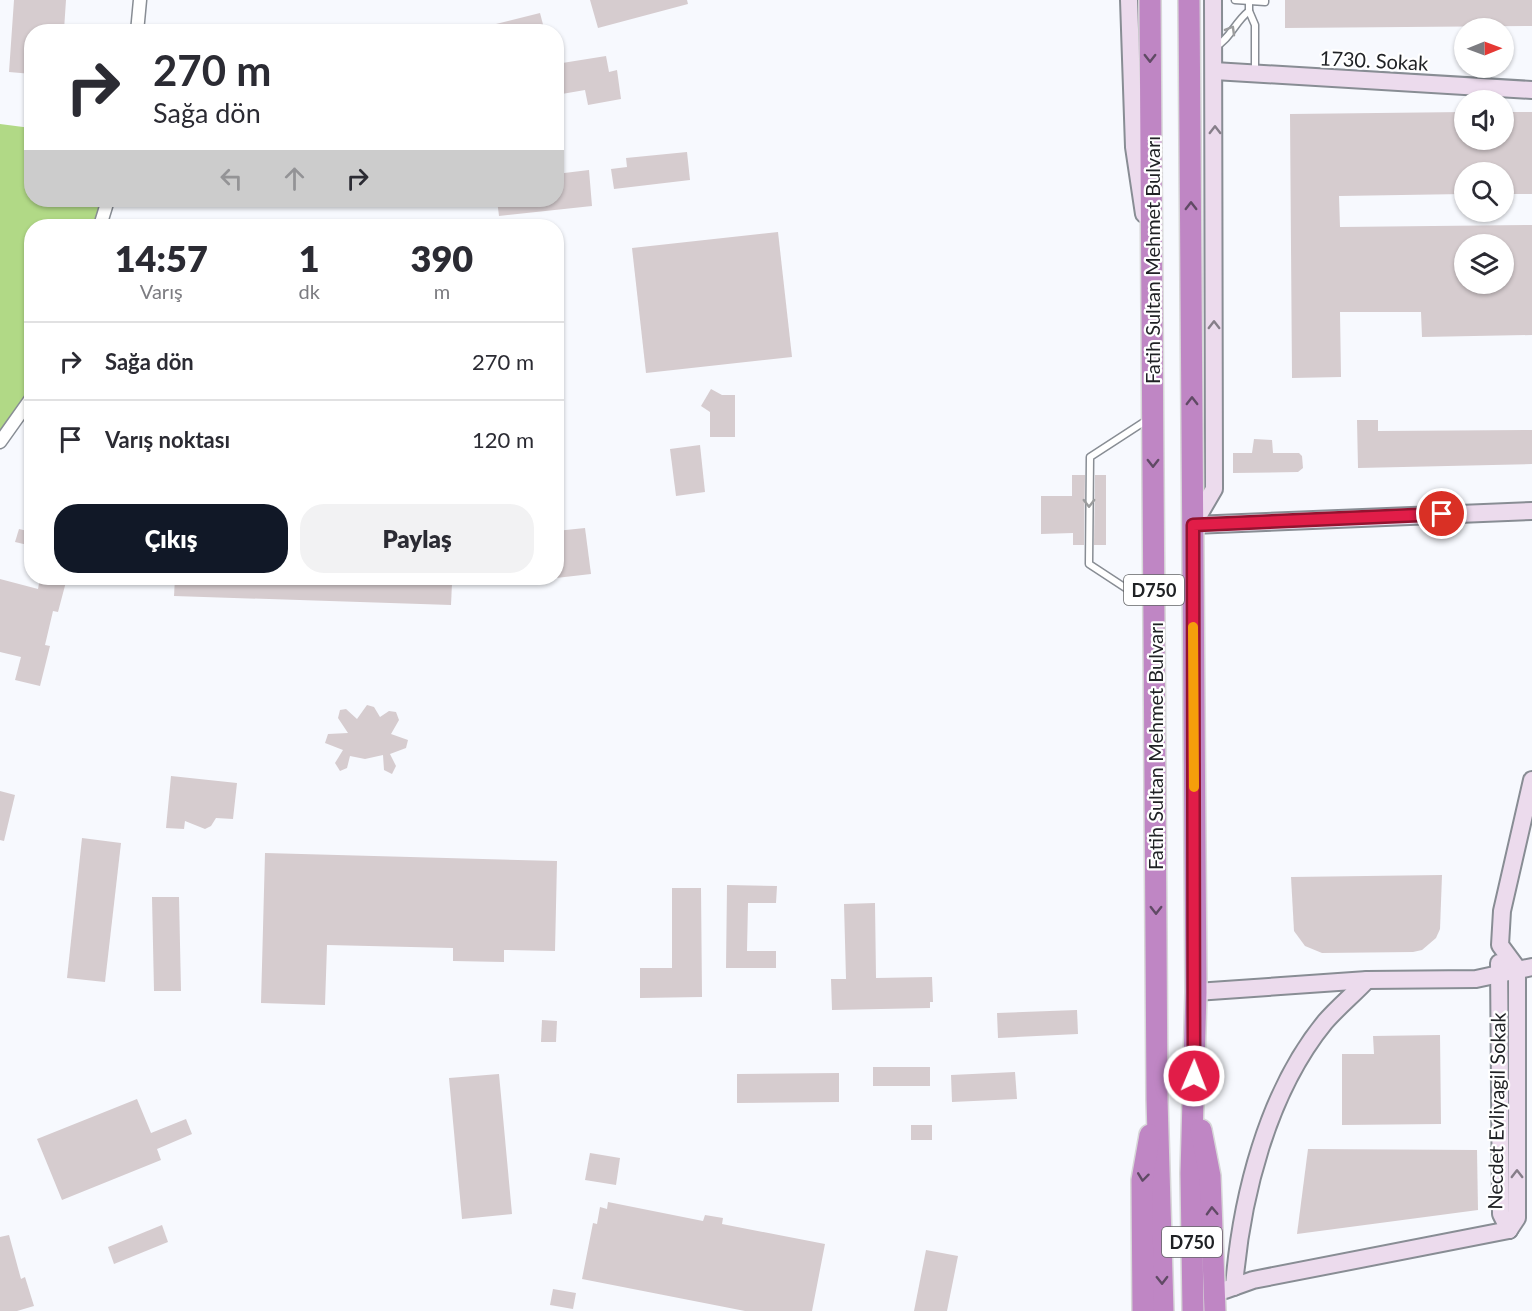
<!DOCTYPE html>
<html lang="tr">
<meta charset="utf-8">
<style>
:root{--surface:#fff;--page:#f2f2f3;--text:#2b2b33;--muted:#7c7c81;--line:#e1e1e2;--accent:#111827}
body{margin:0;font-family:Lato,sans-serif;background:var(--page);color:var(--text);height:100vh;display:flex;flex-direction:column;font-size:22px;white-space:nowrap}
*{box-sizing:border-box;margin:0}
p{font-size:20px;color:var(--muted)}
.icon{flex:none;width:33px;height:33px;fill:none;stroke:currentColor;stroke-width:2;stroke-linecap:round;stroke-linejoin:round}
.map{position:relative;flex:1;overflow:hidden}
.sheet{position:absolute;left:24px;top:219px;width:540px;height:366px;display:flex;flex-direction:column;background:var(--surface);border-radius:24px;box-shadow:0 2px 4px #0004}
.sheet>*{flex:none}
.guide{position:absolute;left:24px;top:24px;width:540px;height:183px;border-radius:24px;box-shadow:0 2px 4px #0004;background:#fff;color:var(--text);overflow:hidden}
.needle{width:39px;rotate:89deg}
.controls{position:absolute;left:1454px;top:18px;display:grid;gap:12px}
.controls a{display:grid;place-items:center;width:60px;height:60px;border-radius:50%;background:var(--surface);box-shadow:0 2px 4px #0004;font-size:30px}
.pin{position:absolute;display:grid;place-items:center;width:51px;height:51px;color:#fff;margin:-26px;border:3px solid #fff;border-radius:50%;box-shadow:0 2px 6px #0007}
.me{position:absolute;width:66px;margin:-33px;rotate:1deg;stroke-linejoin:round;filter:drop-shadow(0 0 4px #0008)}
.turn{display:flex;align-items:center;gap:21px;height:126px;padding:0 30px;font-size:27px}
.turn .icon{width:78px;height:78px;stroke-width:2.5}
.turn b{display:block;font-size:42px;line-height:51px}
.lanes{display:flex;align-items:center;height:57px;padding:0 30px;background:#0003;justify-content:center;gap:30px;direction:ltr}
.lanes .off{opacity:.35}
.eta{display:flex;justify-content:space-evenly;align-items:center;height:102px;text-align:center}
.eta b{font-size:36px;font-weight:800;line-height:42px}
.action{display:flex;gap:12px;margin-top:auto;padding:12px 30px}
.action a{flex:1;height:69px;border-radius:24px;background:var(--accent);color:#fff;font-size:24px;font-weight:800;line-height:69px;text-align:center}
.action a+a{background:var(--page);color:var(--text)}
ul{padding:0;list-style:none}
li{display:flex;align-items:center;gap:18px;height:78px;padding:0 30px;border-top:2px solid var(--line)}
li div{flex:1}
li b{display:block;font-size:22px}
li em{font-style:normal}
.map>svg:first-child{display:block}
.green{fill:#b1d986}
.building{fill:#d6cccf;fill-rule:evenodd}
.lines{fill:none;stroke-linecap:round;stroke-linejoin:round}
.lane-casing{stroke:#888d94;stroke-width:9}
.street-casing{stroke:#888d94;stroke-width:15}
.secondary-casing{stroke:#888d94;stroke-width:20}
.highway-casing{stroke:#d7d7d8;stroke-width:24}
.lane{stroke:#fff;stroke-width:6}
.street{stroke:#fff;stroke-width:12}
.secondary{stroke:#ecdbed;stroke-width:16}
.highway{stroke:#bf86c4;stroke-width:21}
.oneway{stroke:#9b9c9d}
.oneway2{stroke:#604a65}
.oneway3{stroke:#867e89}
.route-casing{stroke:#92132f;stroke-width:15}
.route{stroke:#e11d48;stroke-width:10}
.slow{stroke:#f59e0b;stroke-width:10}
.labels{text-anchor:middle;dominant-baseline:central;stroke-width:4.5;stroke-linejoin:round;paint-order:stroke}
.shield{fill:#fff;stroke:#636466;stroke-width:1.5}
.shield-label{font-size:18px;font-weight:bold;fill:#202225}
.street-label{font-size:20px;fill:#202225;stroke:#fff}
</style>
<div class="map">
<svg width="1532" height="1311" viewBox="0 0 1532 1311">
<rect width="100%" height="100%" fill="#f7f9fe"/>
<polygon class="green" points="0,124 31,128 32,200 108,200 100,226 32,226 31,397 0,442"/>
<g class="building">
<polygon points="14,0 66,0 64,30 32,32 32,74 9,72"/>
<polygon points="590,0 687,0 688,4 598,28"/>
<polygon points="1285,0 1532,0 1532,26 1285,28"/>
<polygon points="540,13 545,32 484,32 484,27"/>
<polygon points="606,56 609,72 617,70 621,99 588,105 585,90 556,95 556,64"/>
<path d="M1464,112V140H1503V112H1532V194H1503V172H1464V194L1339,196L1340,227L1532,225V335L1422,337L1421,312H1340L1341,377L1292,378L1290,114ZM1464,244H1503V284H1464Z"/>
<polygon points="687,152 690,180 614,189 611,169 627,167 626,158"/>
<polygon points="589,170 592,206 499,216 497,200 556,200 556,174"/>
<polygon points="778,232 792,357 646,373 632,248"/>
<polygon points="711,389 722,395 735,395 735,437 710,437 710,412 701,406"/>
<polygon points="1357,420 1378,420 1378,431 1532,430 1532,464 1358,468"/>
<polygon points="1254,439 1272,440 1273,453 1299,453 1302,456 1303,468 1298,472 1233,473 1233,453 1252,453"/>
<polygon points="700,445 705,492 676,496 670,449"/>
<polygon points="1072,475 1085,475 1084,545 1073,545 1073,533 1041,534 1041,496 1072,496"/>
<polygon points="1095,475 1106,475 1106,545 1094,545"/>
<polygon points="585,528 591,574 556,578 556,531"/>
<polygon points="19,529 32,532 32,546 15,542"/>
<polygon points="40,578 67,578 58,612 53,611 45,645 50,646 40,686 15,680 21,657 0,652 0,579 38,589"/>
<polygon points="175,578 280,578 452,583 451,605 174,596"/>
<polygon points="367,705 374,707 380,717 389,711 396,712 399,720 391,734 408,740 406,748 390,754 396,766 392,774 384,770 383,755 365,759 350,756 347,768 340,771 335,763 343,750 325,743 328,734 348,733 338,718 340,710 346,709 357,719"/>
<polygon points="171,776 237,783 233,819 216,818 211,826 205,829 185,821 184,829 166,828"/>
<polygon points="0,791 15,795 4,841 0,840"/>
<polygon points="82,838 121,843 105,982 67,978"/>
<polygon points="265,853 557,861 555,951 504,950 504,962 453,961 453,948 327,945 325,1005 261,1003"/>
<polygon points="1442,875 1440,929 1436,938 1422,950 1413,952 1322,953 1305,946 1294,931 1291,877"/>
<polygon points="727,885 777,886 776,903 748,903 747,951 776,951 776,968 726,968"/>
<polygon points="672,888 701,888 702,997 640,998 640,968 672,968"/>
<polygon points="152,897 179,897 181,991 154,991"/>
<polygon points="875,903 876,978 932,977 933,1002 930,1002 930,1008 832,1010 831,979 846,979 844,904"/>
<polygon points="1077,1010 1078,1034 998,1038 997,1013"/>
<polygon points="542,1020 557,1021 556,1042 541,1042"/>
<polygon points="1440,1035 1441,1124 1342,1125 1342,1054 1374,1054 1373,1036"/>
<rect x="873" y="1067" width="57" height="19"/>
<polygon points="1015,1072 1017,1099 952,1102 951,1075"/>
<polygon points="839,1073 839,1102 737,1103 737,1074"/>
<polygon points="499,1074 512,1214 462,1219 449,1078"/>
<polygon points="137,1099 151,1133 186,1119 192,1134 157,1149 161,1160 62,1200 37,1139"/>
<rect x="911" y="1125" width="21" height="15"/>
<polygon points="1308,1149 1477,1150 1478,1210 1297,1234"/>
<polygon points="590,1153 620,1158 616,1185 585,1180"/>
<polygon points="608,1202 703,1221 705,1215 723,1218 722,1224 825,1244 812,1311 745,1311 582,1279 593,1223 597,1224 600,1207 607,1209"/>
<polygon points="162,1225 168,1242 114,1264 108,1247"/>
<polygon points="9,1235 21,1279 25,1277 34,1306 17,1311 0,1311 0,1237"/>
<polygon points="926,1250 958,1256 947,1311 914,1311"/>
<polygon points="553,1289 576,1293 573,1309 550,1305"/>
</g>
<g class="lines">
<defs>
<g id="lane">
<polyline points="1235,0 1265,2 1265,0"/>
<polyline points="1249,2 1249,11 1255,25 1255,72"/>
<path d="M1215,47C1230,39 1235,22 1249,11"/>
<polyline points="1147,420 1090,457 1089,564 1150,604"/>
</g>
<g id="street">
<polyline points="137,32 140,0"/>
<polyline points="100,226 108,200"/>
<polyline points="0,442 32,397"/>
</g>
<g id="secondary">
<polyline points="1129,0 1134,147 1144,214"/>
<polyline points="1214,71 1532,90"/>
<polyline points="1193,525 1214,489 1213,0"/>
<polyline points="1193,525 1532,511"/>
<polyline points="1499,963 1501,1214 1509,1230"/>
<polyline points="1196,992 1367,980 1476,979 1532,967"/>
<polyline points="1509,1230 1517,1218 1517,968 1500,945 1502,911 1532,780"/>
<path d="M1234,1287C1241,1198 1267,1093 1325,1022C1338,1007 1354,994 1367,980"/>
<polyline points="1225,1290 1253,1280 1509,1230"/>
</g>
<g id="highway">
<polyline points="1150,0 1157,1099 1163,1311"/>
<polyline points="1189,0 1196,992 1191,1173 1193,1311"/>
<polyline points="1201,1130 1210,1176 1215,1311"/>
<polyline points="1143,1311 1142,1180 1150,1135"/>
</g>
</defs>
<use href="#lane" class="lane-casing"/>
<use href="#street" class="street-casing"/>
<use href="#secondary" class="secondary-casing"/>
<use href="#highway" class="highway-casing"/>
<use href="#lane" class="lane"/>
<use href="#street" class="street"/>
<use href="#secondary" class="secondary"/>
<use href="#highway" class="highway"/>
</g>
<defs><path id="oneway-chevron" d="M-2-3.5L2.5 0L-2 3.5" fill="none" stroke-width="1.6" stroke-linecap="round" stroke-linejoin="round" transform="scale(1.5)"/></defs>
<g class="oneway">
<use href="#oneway-chevron" transform="translate(1231 30) rotate(-60)"/>
<use href="#oneway-chevron" transform="translate(1089 503) rotate(90)"/>
</g>
<g class="oneway2">
<use href="#oneway-chevron" transform="translate(1150 58) rotate(90)"/>
<use href="#oneway-chevron" transform="translate(1191 206) rotate(-90)"/>
<use href="#oneway-chevron" transform="translate(1192 401) rotate(-90)"/>
<use href="#oneway-chevron" transform="translate(1153 463) rotate(90)"/>
<use href="#oneway-chevron" transform="translate(1156 910) rotate(90)"/>
<use href="#oneway-chevron" transform="translate(1143 1177) rotate(97)"/>
<use href="#oneway-chevron" transform="translate(1212 1211) rotate(-92)"/>
<use href="#oneway-chevron" transform="translate(1162 1280) rotate(89)"/>
</g>
<g class="oneway3">
<use href="#oneway-chevron" transform="translate(1215 130) rotate(-90)"/>
<use href="#oneway-chevron" transform="translate(1214 325) rotate(-90)"/>
<use href="#oneway-chevron" transform="translate(1517 1174) rotate(-90)"/>
</g>
<g class="lines">
<defs>
<polyline id="route" points="1194,1076 1193,525 1442,514"/>
</defs>
<use href="#route" class="route-casing"/>
<use href="#route" class="route"/>
<polyline class="slow" points="1193,627 1194,787"/>
</g>
<g class="labels">
<g class="shield">
<rect x="1124" y="575" width="60" height="30" rx="4.5"/>
<rect x="1162" y="1227" width="60" height="30" rx="4.5"/>
</g>
<g class="shield-label">
<text x="1154" y="590">D750</text>
<text x="1192" y="1242">D750</text>
</g>
<g class="street-label">
<text transform="translate(1374 60) rotate(3)">1730. Sokak</text>
<text transform="translate(1152 260) rotate(-90)">Fatih Sultan Mehmet Bulvarı</text>
<text transform="translate(1155 746) rotate(-90)">Fatih Sultan Mehmet Bulvarı</text>
<text transform="translate(1496 1111) rotate(-89)">Necdet Evliyagil Sokak</text>
</g>
</g>
</svg>
<div class="controls">
<a><svg class="needle" viewBox="-14 -14 28 28"><path d="M0-13l5 13h-10z" fill="#e53935"/><path d="M0 13l5-13h-10z" fill="#7c7c81"/></svg></a>
<a><svg class="icon" aria-label="sound" viewBox="0 0 24 24"><path d="M4 9h4l5-4v14l-5-4H4zM17 9q2 3 0 6"/></svg></a>
<a><svg class="icon" aria-label="search" viewBox="0 0 24 24"><circle cx="10" cy="10" r="6"/><path d="M15 15l6 6"/></svg></a>
<a><svg class="icon" aria-label="layers" viewBox="0 0 24 24"><path d="M12 4l9 5-9 5-9-5zM3 14l9 5 9-5"/></svg></a>
</div>
<div class="pin" style="left:1442px;top:514px;background:#d93025"><svg class="icon" aria-label="arrive" viewBox="0 0 24 24"><path d="M6 21V4h12l-3 4 3 4H6"/></svg></div>
<svg class="me" style="left:1194px;top:1076px" viewBox="-20 -20 40 40"><circle r="17" fill="#e11d48" stroke="#fff" stroke-width="3"/><path d="M0-11L8 9 0 5-8 9z" fill="#fff"/></svg>
<div class="guide">
<div class="turn"><svg class="icon" aria-label="right" viewBox="0 0 24 24"><path d="M7 20v-9h11M14 6l5 5-5 5"/></svg><div><b>270 m</b>Sağa dön</div></div>
<div class="lanes"><svg class="icon off" aria-label="left" viewBox="0 0 24 24"><path d="M17 20v-9H6M10 6l-5 5 5 5"/></svg><svg class="icon off" aria-label="ahead" viewBox="0 0 24 24"><path d="M12 20V5M6 11l6-6 6 6"/></svg><svg class="icon" aria-label="right" viewBox="0 0 24 24"><path d="M7 20v-9h11M14 6l5 5-5 5"/></svg></div>
</div>
<section class="sheet">
<div class="eta">
<div><b>14:57</b><p>Varış</p></div>
<div><b>1</b><p>dk</p></div>
<div><b>390</b><p>m</p></div>
</div>
<ul>
<li><svg class="icon" aria-label="right" viewBox="0 0 24 24"><path d="M7 20v-9h11M14 6l5 5-5 5"/></svg><div><b>Sağa dön</b></div><em>270 m</em></li>
<li><svg class="icon" aria-label="arrive" viewBox="0 0 24 24"><path d="M6 21V4h12l-3 4 3 4H6"/></svg><div><b>Varış noktası</b></div><em>120 m</em></li>
</ul>
<div class="action"><a>Çıkış</a><a>Paylaş</a></div>
</section>
</div>
